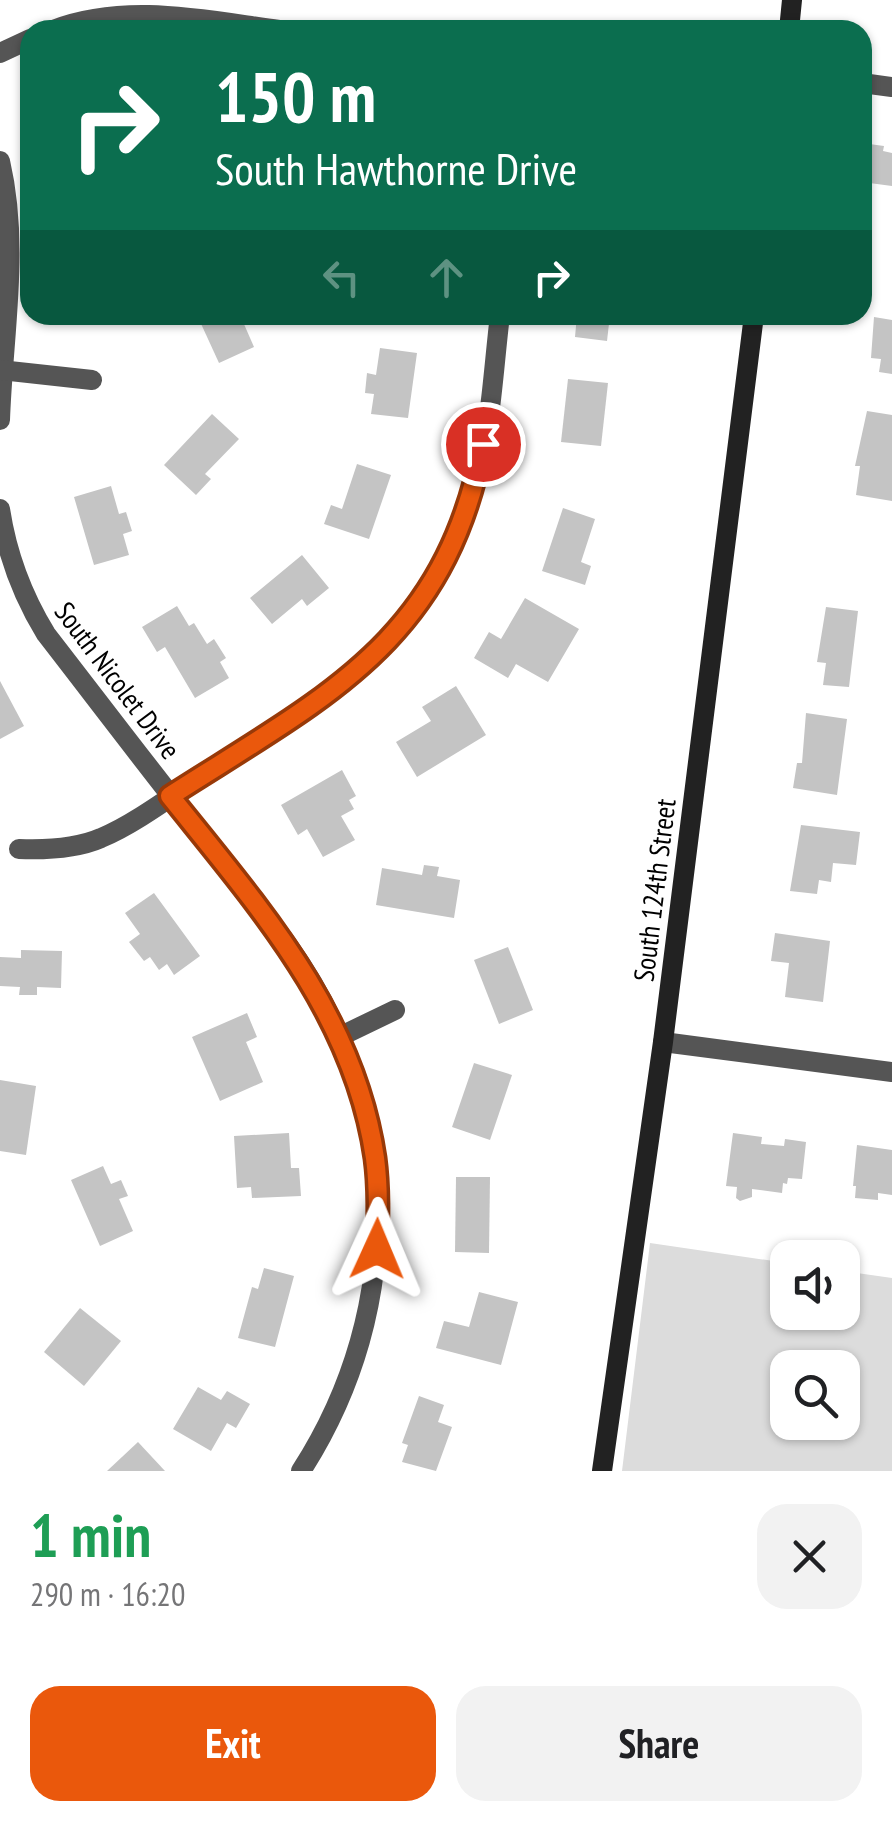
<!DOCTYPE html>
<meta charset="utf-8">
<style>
:root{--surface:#fff;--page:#f2f2f2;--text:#202124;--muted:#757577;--accent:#ea580c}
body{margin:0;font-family:"PT Sans Narrow",sans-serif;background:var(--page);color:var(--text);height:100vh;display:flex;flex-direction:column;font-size:38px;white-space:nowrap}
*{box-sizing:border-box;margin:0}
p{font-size:32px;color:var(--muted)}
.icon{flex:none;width:55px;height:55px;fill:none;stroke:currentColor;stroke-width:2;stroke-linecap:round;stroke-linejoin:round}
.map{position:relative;height:1471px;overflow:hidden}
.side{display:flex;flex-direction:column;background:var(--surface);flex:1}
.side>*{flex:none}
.hud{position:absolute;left:20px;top:20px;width:852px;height:305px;border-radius:30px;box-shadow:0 2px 8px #0004;background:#0b6e4f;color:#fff;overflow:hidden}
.buttons{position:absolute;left:770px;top:1240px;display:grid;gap:20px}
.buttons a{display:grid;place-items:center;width:90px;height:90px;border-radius:20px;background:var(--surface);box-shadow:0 2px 8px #0004;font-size:50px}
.pin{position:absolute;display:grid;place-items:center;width:85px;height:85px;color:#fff;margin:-42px;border:5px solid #fff;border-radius:50%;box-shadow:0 2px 10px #0007}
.me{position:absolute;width:110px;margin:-55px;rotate:1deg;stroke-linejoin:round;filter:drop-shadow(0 0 8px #0008)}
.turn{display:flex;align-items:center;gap:35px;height:210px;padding:0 30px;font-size:45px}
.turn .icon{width:130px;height:130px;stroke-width:2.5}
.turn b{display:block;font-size:70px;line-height:85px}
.lanes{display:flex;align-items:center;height:95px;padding:0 30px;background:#0003;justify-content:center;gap:50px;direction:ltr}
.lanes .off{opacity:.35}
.round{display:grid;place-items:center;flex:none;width:105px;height:105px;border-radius:30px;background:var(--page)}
.overview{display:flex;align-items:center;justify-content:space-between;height:170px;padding:0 30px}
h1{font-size:60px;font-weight:700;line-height:75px;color:#1e9e55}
.primary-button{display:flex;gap:20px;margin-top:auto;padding:20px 30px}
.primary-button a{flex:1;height:115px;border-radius:30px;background:var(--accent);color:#fff;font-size:40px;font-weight:700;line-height:115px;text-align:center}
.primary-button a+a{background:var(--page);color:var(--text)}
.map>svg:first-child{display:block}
.green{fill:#dcdcdc;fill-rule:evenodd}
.building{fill:#c4c4c4}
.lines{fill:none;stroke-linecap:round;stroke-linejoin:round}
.street{stroke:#555;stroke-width:20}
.secondary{stroke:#222;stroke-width:20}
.route-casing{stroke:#983908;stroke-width:25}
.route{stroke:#ea580c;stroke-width:18}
.labels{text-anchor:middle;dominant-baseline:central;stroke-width:8;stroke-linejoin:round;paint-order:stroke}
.street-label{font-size:28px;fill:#000;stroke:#fff}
</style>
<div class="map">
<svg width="892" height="1471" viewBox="0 0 892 1471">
<rect width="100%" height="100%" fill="#fff"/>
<path class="green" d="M650,1243L787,1263L788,1312H842L843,1271L892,1278V1471H622ZM788,1368H842V1422H788Z"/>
<g class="building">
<polygon points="862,143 884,146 883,151 892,153 892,186 862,182"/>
<polygon points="197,315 240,315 254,347 219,363"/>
<polygon points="577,315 610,315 607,341 575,337"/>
<polygon points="874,317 892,320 892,374 879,372 881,359 871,358"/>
<polygon points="380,348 417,353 408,418 371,414 374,394 365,393 367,373 376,375"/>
<polygon points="568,379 608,383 601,446 561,442"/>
<polygon points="867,411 892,415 892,501 856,495 860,466 855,466"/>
<polygon points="212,414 239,439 205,474 211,479 196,495 164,465"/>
<polygon points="357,464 391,475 369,539 324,524 331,505 342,509"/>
<polygon points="111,486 119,514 126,512 132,531 123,534 129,555 94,565 74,497"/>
<polygon points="563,508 595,519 581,562 591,566 585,585 542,571"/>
<polygon points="302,555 329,588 307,606 302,599 272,624 250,598"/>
<polygon points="525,598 579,629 548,682 516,664 508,678 474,658 489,632 501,639"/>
<polygon points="177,606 189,626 194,623 207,644 214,639 226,658 220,662 229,678 195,698 165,647 157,652 142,627"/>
<polygon points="826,607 858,611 849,687 823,685 826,663 817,662"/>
<polygon points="0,681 24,726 0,739"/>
<polygon points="456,686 486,735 417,777 396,742 431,721 422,707"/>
<polygon points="806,713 847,719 837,795 793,788 797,763 802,763"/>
<polygon points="342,770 356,796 349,800 354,809 341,816 355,840 323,857 307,829 298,835 281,805"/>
<polygon points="801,825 860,832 856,865 833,863 831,882 819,880 817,894 790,891"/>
<polygon points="424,865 439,867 437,876 460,880 454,918 376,905 382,868 422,875"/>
<polygon points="154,893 200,956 174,975 167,964 159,970 150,957 144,961 129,942 140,934 125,913"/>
<polygon points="775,933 830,941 823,1002 785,997 789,963 771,961"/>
<polygon points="508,947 533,1010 499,1024 474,960"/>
<polygon points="21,950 62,951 61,988 37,987 37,995 19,995 20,987 0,986 0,957 21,958"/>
<polygon points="247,1013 257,1037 246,1042 263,1082 220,1101 192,1037"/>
<polygon points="474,1063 512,1075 490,1140 452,1127"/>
<polygon points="0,1080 36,1086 26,1155 0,1151"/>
<polygon points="289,1133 291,1168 299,1168 301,1196 252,1198 251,1187 237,1188 234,1136"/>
<polygon points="733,1133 762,1137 761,1144 784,1146 785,1139 806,1142 802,1179 788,1178 787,1184 783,1183 782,1193 752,1189 752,1197 740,1201 736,1198 737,1187 726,1186"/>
<polygon points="857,1145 892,1150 892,1195 878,1193 878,1200 855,1198 856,1186 853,1186"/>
<polygon points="103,1166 111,1184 121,1180 128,1196 119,1199 133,1231 100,1246 71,1180"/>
<polygon points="456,1177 490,1177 489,1253 455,1252"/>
<polygon points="264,1268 294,1276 275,1347 238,1338 252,1287 258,1289"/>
<polygon points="479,1292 518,1302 501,1365 436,1348 444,1321 469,1327"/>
<polygon points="80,1308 121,1341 84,1386 44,1352"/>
<polygon points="198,1387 221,1400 227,1391 250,1404 236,1428 227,1423 211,1451 173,1429"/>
<polygon points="419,1396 444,1405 438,1422 452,1427 436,1471 402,1462 408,1445 402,1443"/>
<polygon points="138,1442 165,1471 107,1471"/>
</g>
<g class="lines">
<g class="street">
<path d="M53,30C126,2 204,20 279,30"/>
<polyline points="0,53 30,39"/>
<polyline points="862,83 892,87"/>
<path d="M0,161C20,247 3,333 0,420"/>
<polyline points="0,370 92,380"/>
<path d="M0,509C7,555 22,595 46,634C94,696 141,758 190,820C222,861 257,902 288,945C402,1105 407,1306 301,1471"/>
<path d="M19,849C46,850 76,849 101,838C134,825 180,790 211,770C333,691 430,638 474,488C491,433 493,372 500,315"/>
<polyline points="339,1037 395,1010"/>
<polyline points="663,1042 892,1072"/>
</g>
<g class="secondary">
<polyline points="789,30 792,0"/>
<polyline points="602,1471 663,1042 754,315"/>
</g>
</g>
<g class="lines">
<defs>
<path id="route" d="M377,1249C378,1219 379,1188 375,1158C354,1013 258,906 170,796C326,696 445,642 483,444"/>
</defs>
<use href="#route" class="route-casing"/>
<use href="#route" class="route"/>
</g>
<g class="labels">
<g class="street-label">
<text transform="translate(118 680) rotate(53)">South Nicolet Drive</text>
<text transform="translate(654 890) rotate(-83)">South 124th Street</text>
</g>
</g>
</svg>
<div class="buttons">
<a><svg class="icon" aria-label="sound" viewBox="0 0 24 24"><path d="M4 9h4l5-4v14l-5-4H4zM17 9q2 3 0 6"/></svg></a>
<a><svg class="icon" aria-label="search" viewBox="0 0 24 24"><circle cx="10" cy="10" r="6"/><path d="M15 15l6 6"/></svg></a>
</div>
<div class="pin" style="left:483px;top:444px;background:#d93025"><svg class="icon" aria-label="arrive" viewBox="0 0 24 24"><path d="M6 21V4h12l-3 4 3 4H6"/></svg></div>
<svg class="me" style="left:377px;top:1249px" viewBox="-20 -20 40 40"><path d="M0-17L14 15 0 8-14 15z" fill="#ea580c" stroke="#fff" stroke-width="4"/></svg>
<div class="hud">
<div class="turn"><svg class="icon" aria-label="right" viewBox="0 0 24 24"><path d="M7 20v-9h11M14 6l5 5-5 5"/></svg><div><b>150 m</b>South Hawthorne Drive</div></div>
<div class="lanes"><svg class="icon off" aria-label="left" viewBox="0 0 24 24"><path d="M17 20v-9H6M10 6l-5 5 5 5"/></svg><svg class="icon off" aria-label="ahead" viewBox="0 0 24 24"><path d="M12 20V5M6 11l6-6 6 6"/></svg><svg class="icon" aria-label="right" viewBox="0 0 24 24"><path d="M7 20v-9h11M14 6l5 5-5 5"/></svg></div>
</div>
</div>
<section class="side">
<div class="overview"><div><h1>1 min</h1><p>290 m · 16:20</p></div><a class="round"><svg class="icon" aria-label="close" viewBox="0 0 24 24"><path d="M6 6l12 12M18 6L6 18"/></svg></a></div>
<div class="primary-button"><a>Exit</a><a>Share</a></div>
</section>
